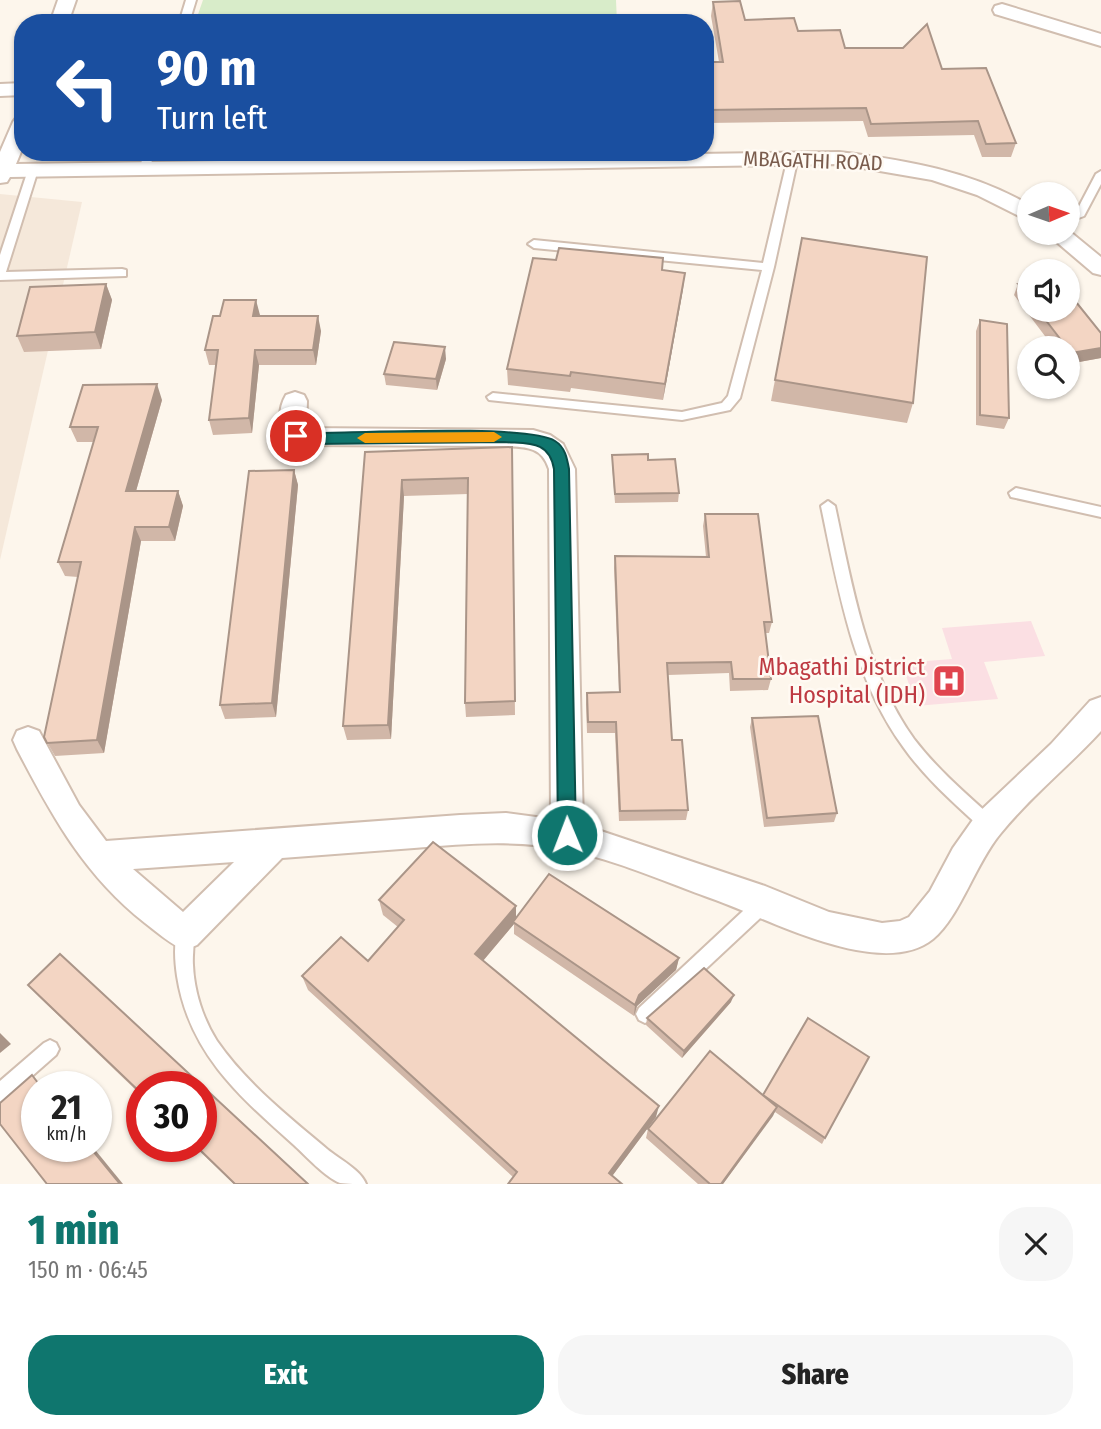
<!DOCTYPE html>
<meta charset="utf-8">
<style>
:root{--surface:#fff;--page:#f6f6f6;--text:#222;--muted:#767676;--accent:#0f766e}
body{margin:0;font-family:"Fira Sans Condensed",sans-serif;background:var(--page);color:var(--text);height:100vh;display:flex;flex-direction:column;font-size:26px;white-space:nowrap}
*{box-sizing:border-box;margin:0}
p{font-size:23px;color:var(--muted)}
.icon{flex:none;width:38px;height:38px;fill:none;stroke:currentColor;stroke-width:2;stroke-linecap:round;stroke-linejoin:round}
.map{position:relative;height:1184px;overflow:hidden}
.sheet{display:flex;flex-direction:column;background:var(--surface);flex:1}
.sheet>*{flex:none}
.banner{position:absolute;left:14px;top:14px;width:700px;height:147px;border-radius:28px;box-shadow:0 2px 5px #0004;background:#1a4fa0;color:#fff;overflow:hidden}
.needle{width:46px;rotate:88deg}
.fabs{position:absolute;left:1017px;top:182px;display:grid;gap:14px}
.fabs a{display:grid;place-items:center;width:63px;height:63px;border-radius:50%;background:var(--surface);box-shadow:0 2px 5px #0004;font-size:35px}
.speed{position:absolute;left:21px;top:1071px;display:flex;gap:14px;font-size:35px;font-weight:700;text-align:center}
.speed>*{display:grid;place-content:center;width:91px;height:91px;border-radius:50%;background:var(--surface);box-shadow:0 2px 5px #0004;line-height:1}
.speed small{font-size:18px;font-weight:400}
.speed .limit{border:10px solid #d22;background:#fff;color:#111}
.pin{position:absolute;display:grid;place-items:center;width:60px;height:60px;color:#fff;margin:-30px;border:4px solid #fff;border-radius:50%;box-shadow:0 2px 7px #0007}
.me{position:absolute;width:77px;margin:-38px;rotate:359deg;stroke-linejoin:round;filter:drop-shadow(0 0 5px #0008)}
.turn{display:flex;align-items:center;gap:24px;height:147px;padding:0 28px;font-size:32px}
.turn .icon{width:91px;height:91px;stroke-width:2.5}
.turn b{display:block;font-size:49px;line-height:60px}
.round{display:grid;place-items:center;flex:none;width:74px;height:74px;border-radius:28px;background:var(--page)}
.summary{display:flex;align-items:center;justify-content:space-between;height:119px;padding:0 28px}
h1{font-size:42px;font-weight:800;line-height:52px;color:var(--accent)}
.button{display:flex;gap:14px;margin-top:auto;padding:14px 28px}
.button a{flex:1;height:80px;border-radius:28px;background:var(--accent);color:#fff;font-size:28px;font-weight:800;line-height:80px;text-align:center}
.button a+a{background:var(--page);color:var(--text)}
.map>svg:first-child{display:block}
.residential{fill:#f5e8da}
.medical{fill:#fbdfe3}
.green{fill:#d8ecc9}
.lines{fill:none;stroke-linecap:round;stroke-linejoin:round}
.service-casing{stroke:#d1beb0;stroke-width:4}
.minor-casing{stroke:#d1beb0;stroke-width:4}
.service{fill:#fff;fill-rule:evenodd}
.minor{fill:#fff;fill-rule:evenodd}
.wall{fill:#d1b7a8}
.shaded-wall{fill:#aa9588}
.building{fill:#f3d5c3;stroke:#aa9588;stroke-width:2}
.route{fill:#0f766e;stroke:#0a4d48;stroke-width:2}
.slow{fill:#f59e0b}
.labels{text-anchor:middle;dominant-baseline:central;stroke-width:5;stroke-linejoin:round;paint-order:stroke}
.far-street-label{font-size:21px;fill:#7a5c4d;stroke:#fffaf3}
.health-label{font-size:24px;fill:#be3a42;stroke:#fffaf3;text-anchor:end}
</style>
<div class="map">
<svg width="1101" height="1184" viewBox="0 0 1101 1184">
<rect width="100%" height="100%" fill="#fdf6ec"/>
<polygon class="residential" points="0,194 82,202 0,560"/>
<polygon class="medical" points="1031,621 1045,656 984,662 998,699 916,706 902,663 952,659 942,628"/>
<polygon class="green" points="203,0 616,0 617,23 195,23"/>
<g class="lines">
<defs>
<g id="service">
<polygon points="186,0 196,0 189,23 179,23"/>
<polygon points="144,152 154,152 150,168 145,171 140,168"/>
<polygon points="793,154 798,157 774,267 740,398 730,410 682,420 489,400 487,397 493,393 682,412 722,403 728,396 762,270 534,248 528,244 534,240 763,263 788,157"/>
<polygon points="33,167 38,170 6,272 122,269 126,270 126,276 0,280 0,255 28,170"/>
<polygon points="1101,171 1101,184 1084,216 1068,222 1068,216 1075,214 1096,174"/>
<polygon points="1016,488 1101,507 1101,517 1011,497 1009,493"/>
<path d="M828,501L835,506C852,585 866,672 914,739C937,769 966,794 994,819L996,824L994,829L988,831L982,829C955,804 926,779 904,748C853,679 838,588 821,506Z"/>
<polygon points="764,895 770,897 772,903 770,909 651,1020 645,1023 639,1020 636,1014 639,1008 758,897"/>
<path d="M185,926L191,928C196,940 192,953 193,965C194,991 203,1019 217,1041C246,1083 288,1116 327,1149C339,1159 361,1170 366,1184C359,1184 347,1184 340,1183C325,1177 306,1156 294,1145C239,1096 189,1053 177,976C175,962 173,942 179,928Z"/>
<polygon points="50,1040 56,1043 59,1049 56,1055 6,1099 0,1102 0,1081 44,1043"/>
</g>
<g id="minor">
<polygon points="58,0 76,0 68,23 50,23"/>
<polygon points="1002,4 1101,34 1101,46 995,14 993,10 995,6"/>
<polygon points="23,83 23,95 0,96 0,84"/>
<path d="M23,116V147L16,164L839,152C905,160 971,171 1029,205V221L977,195L932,180L839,164L10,177L7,182L0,183V152L13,122L16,118Z"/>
<polygon points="1068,230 1101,257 1101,275 1093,273 1046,233 1068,233"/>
<path d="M295,392L304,395L307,401L306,428L533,430L550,435L563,444L575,469L583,825L765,886L829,912L882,923L900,921L909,917L930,891L953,848L977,814L1051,744L1090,701L1101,697V731C1069,766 1031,796 1001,833C976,862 960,917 933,939C881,981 767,918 713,899C665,882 617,860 567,850C516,839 465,844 414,848C370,851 326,855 282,858L197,945L185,950C170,944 158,933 145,923C84,875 52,816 17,749L13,740L17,731L28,727L39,731L79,805L106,841L460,815L506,813L551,819L549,469C542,446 525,447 504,446L296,445L287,443C279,428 277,410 286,395ZM234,862L183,912L133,869Z"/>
</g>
</defs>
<use href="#service" class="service-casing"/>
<use href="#minor" class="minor-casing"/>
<use href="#service" class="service"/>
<use href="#minor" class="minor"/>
</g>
<g class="wall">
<polygon points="713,2 745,20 798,31 845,48 942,69 1016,143 1011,157 982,157 974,135 868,137 863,121 705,123 705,62 719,62 711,16"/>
<polygon points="802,238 913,403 907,423 771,401"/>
<polygon points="663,258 662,270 683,289 663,400 571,388 570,392 508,385 507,369 556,260"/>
<polygon points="1029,282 1029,310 1068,310 1101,333 1101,358 1068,364 1068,348 1054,348 1014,295 1018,284"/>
<polygon points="106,284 112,300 101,349 24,352 17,336"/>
<polygon points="220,316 260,316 321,331 316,365 259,365 252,433 213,435 209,420 216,365 209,365 205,350"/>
<polygon points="980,320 1009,418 1004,429 976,425 976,331"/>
<polygon points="446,359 437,390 386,385 384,374"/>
<polygon points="162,400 136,491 178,491 183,506 175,541 141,541 104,753 55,756 44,737 78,577 65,576 58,562 94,442 77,442 70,427"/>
<polygon points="512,447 515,715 466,717 465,703 468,494 404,496 391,739 347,740 343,726 365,452"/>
<polygon points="612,455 648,460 679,493 678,502 615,503 612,464"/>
<polygon points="294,470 298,485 276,717 225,719 220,705"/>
<polygon points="705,514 772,622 769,633 765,633 771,679 768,690 730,691 729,673 668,675 672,740 688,810 686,820 619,821 615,733 587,733 586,704 587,693 619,692 614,568 615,556 706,557 703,526"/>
<polygon points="752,718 837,813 834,822 764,827 750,727"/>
<polygon points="379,900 516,918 679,958 676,970 637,1006 634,1016 514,934 514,924 483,961 656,1117 612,1176 513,1177 308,990 302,976 368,961 398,927 383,915"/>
<polygon points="28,985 308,1184 234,1184 194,1146 201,1146 142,1087 142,1096 38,996"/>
<polygon points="731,1002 682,1058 646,1025 647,1018"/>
<polygon points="763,1095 825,1138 822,1144 775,1112 723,1184 698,1184 646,1138 648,1129"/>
</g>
<g class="shaded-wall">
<polygon points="685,273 683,289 663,400 665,384"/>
<polygon points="106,284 112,300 101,349 95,332"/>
<polygon points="256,300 260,315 253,316"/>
<polygon points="318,316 321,331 316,365 313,350"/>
<polygon points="445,347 446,359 437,390 436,379"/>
<polygon points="1101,348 1101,358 1068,364 1071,353"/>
<polygon points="255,350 259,365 252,433 249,418"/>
<polygon points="157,384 162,400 132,505 126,491"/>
<polygon points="294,470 298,485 276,717 272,703"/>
<polygon points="402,480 404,496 391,739 388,725"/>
<polygon points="178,491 183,506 175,541 169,527"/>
<polygon points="135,527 141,541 104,753 97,740"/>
<polygon points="516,906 516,921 513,922 514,924 476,969 475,954"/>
<polygon points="679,958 676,970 637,1006 634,1016 635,1005 639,995"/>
<polygon points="734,995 731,1002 682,1058 684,1051"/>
<polygon points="0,1033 11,1044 0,1053"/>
<polygon points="659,1106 656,1117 607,1183 609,1173"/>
<polygon points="777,1107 773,1116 723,1184 721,1184"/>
<polygon points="89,1146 92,1146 123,1184 120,1184"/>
</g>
<g class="building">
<polygon points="740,1 745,20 794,18 798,31 840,30 845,48 903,48 927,24 942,69 986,68 1016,143 986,144 978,121 871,124 866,108 705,110 705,62 723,62 713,2"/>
<polygon points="802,238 927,257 913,403 775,380"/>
<polygon points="559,248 663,258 662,270 685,273 665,384 571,372 570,376 507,369 533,258 556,260"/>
<polygon points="1029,282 1029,298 1018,284"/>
<polygon points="106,284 95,332 17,336 30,287"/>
<polygon points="1068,292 1101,333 1101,348 1071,353 1038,310 1068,310"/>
<polygon points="224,300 256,300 253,316 318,316 313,350 255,350 249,418 209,420 218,350 205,350 213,316 220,316"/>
<polygon points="980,320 1007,324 1009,418 980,415"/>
<polygon points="394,342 445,347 436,379 384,374"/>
<polygon points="157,384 126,491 178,491 169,527 135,527 97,740 47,743 44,737 81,562 58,562 98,427 70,427 83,385"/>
<polygon points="512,447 515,701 465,703 468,478 402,480 388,725 343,726 365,452"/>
<polygon points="648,454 648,460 675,459 679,493 615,494 612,455"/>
<polygon points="294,470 272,703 220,705 249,471"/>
<polygon points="705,514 758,514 772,622 764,622 771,679 733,679 731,662 667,663 672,740 682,740 688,810 620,811 616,722 588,722 587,693 620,692 615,556 709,557"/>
<polygon points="818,716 837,813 767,818 752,718"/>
<polygon points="433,842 516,906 475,954 659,1106 609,1173 622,1184 508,1184 517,1172 302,976 341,937 368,961 404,920 379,900"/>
<polygon points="549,874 679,958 639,995 635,1005 513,922"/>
<polygon points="60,954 308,1184 235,1184 196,1146 201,1146 201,1087 142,1087 142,1094 28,985"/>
<polygon points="704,968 734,995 684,1051 647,1018"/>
<polygon points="808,1018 869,1057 825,1138 763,1095"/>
<polygon points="710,1051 777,1107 721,1184 710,1184 648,1129"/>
<polygon points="32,1075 41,1087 37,1087 37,1146 89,1146 120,1184 47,1184 0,1124 0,1103"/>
</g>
<path class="route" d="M296,431L313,433C355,433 528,424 555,441C565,447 567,458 569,469L576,835L573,840L567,843L560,840L558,835L554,469C549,440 528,444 504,442L313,444L291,440L289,436L291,432Z"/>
<polygon class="slow" points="494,432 502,437 494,442 365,443 357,438 365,433"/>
<defs>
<symbol id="hospital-square" viewBox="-11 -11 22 22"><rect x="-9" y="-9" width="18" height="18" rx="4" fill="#e0444e" stroke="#fffaf3"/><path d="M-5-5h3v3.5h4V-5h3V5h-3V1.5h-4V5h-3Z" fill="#fff"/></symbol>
</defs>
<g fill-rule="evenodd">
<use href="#hospital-square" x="930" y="662" width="38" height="38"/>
</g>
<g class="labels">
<g class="far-street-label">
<text transform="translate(813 161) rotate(2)">MBAGATHI ROAD</text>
</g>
<g class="health-label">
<text x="925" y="667">Mbagathi District<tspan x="925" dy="28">Hospital (IDH)</tspan></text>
</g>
</g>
</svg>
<div class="fabs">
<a><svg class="needle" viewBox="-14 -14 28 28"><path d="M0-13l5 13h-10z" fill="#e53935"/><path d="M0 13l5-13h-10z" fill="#767676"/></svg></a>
<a><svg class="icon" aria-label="sound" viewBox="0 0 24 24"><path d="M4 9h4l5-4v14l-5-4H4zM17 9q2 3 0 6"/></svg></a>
<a><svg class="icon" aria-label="search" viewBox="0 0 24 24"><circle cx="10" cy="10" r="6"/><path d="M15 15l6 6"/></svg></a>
</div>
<div class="speed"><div>21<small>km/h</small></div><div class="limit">30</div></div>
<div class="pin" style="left:296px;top:436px;background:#d93025"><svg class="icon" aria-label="arrive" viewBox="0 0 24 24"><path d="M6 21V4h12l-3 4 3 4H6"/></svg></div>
<svg class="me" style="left:567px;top:835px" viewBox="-20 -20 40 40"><circle r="17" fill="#0f766e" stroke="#fff" stroke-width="3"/><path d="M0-11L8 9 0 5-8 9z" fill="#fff"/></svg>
<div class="banner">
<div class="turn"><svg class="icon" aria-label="left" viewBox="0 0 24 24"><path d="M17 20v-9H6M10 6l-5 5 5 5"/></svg><div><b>90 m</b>Turn left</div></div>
</div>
</div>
<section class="sheet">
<div class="summary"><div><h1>1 min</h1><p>150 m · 06:45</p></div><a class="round"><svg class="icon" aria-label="close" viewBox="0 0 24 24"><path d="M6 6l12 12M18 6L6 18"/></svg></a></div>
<div class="button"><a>Exit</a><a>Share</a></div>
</section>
